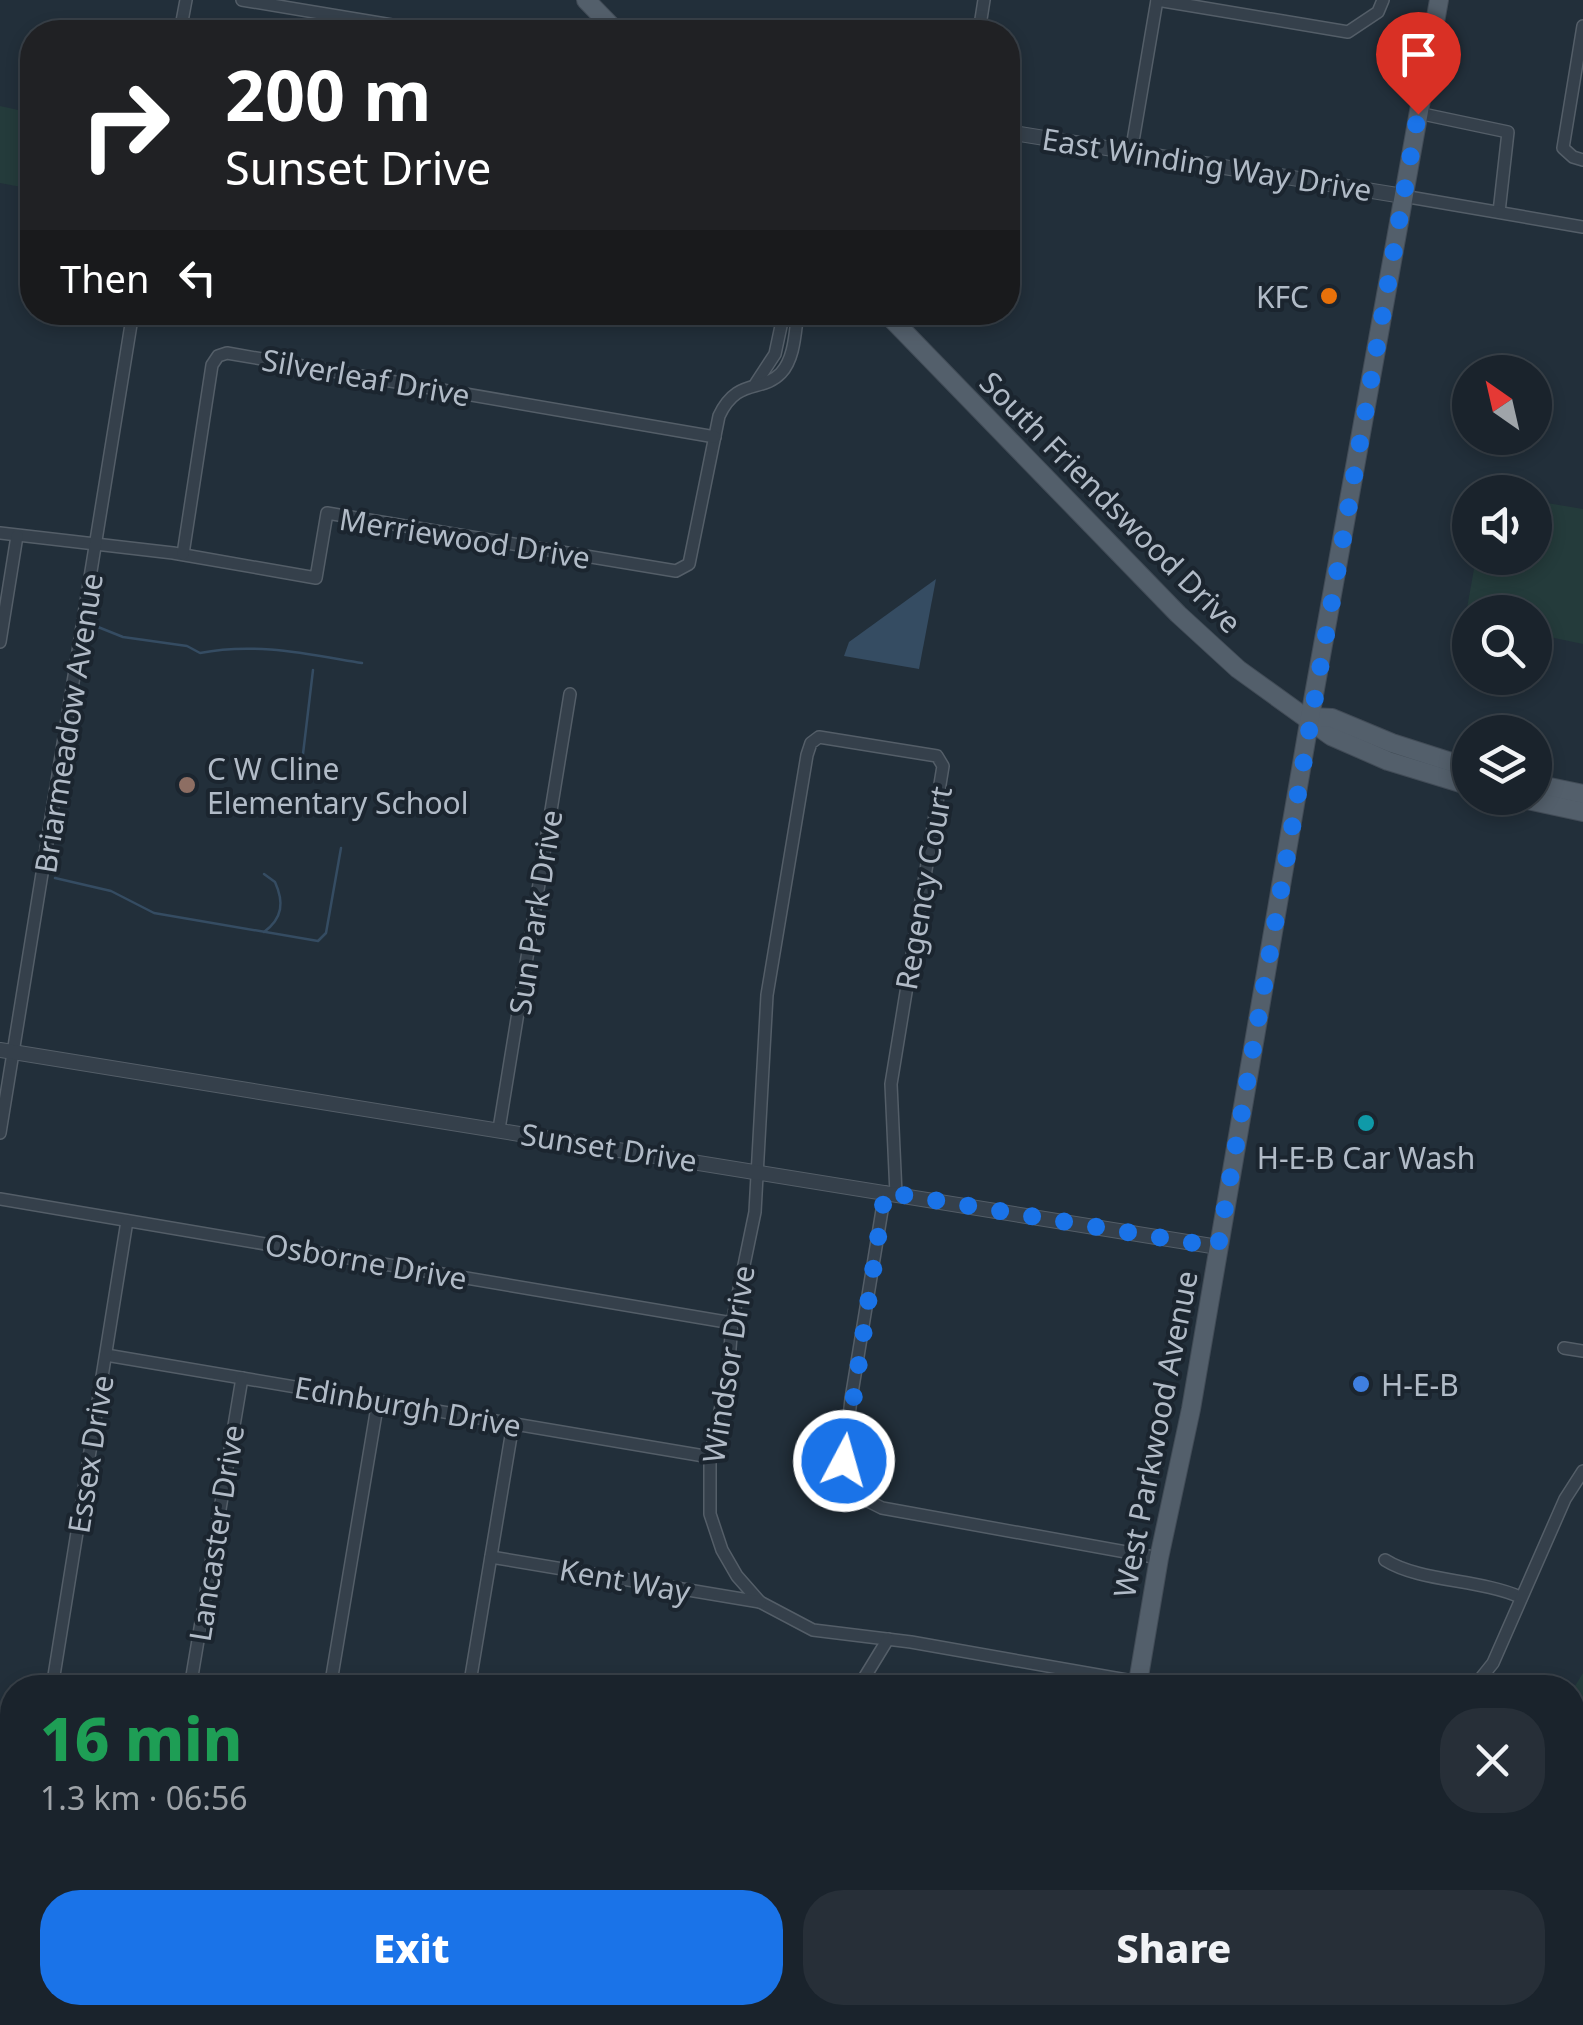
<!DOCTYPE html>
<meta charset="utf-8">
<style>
:root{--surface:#1a232c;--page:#272f38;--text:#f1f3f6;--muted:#9fa4a9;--line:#384048;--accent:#1a73e8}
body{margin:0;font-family:"Noto Sans",sans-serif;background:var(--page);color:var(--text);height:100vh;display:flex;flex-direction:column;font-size:38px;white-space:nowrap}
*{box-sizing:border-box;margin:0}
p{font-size:32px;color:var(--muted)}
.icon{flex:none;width:55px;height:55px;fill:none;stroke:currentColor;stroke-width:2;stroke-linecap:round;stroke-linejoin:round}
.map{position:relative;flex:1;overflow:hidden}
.side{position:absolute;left:0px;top:1675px;width:1585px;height:350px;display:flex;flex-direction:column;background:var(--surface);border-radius:40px 40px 0 0;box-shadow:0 5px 15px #0003,0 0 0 2px var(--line)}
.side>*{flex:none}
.hud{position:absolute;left:20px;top:20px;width:1000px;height:305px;border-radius:40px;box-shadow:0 5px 15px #0003,0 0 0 2px var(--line);background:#202124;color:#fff;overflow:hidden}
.needle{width:65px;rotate:326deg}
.tools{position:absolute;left:1452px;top:355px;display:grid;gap:20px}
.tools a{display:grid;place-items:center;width:100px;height:100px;border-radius:50%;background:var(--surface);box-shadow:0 5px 15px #0003,0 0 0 2px var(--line);font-size:50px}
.pin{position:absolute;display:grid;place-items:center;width:85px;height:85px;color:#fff;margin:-102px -42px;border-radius:50% 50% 50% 0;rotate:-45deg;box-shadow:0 0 10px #0007}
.pin .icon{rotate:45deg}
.me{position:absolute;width:110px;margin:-55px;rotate:6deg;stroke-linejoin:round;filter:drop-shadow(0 0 8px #0008)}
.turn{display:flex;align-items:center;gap:35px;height:210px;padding:0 40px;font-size:45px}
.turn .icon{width:130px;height:130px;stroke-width:2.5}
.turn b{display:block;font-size:70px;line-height:85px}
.then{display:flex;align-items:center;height:95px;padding:0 40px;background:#0003;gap:20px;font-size:38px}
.round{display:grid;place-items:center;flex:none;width:105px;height:105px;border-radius:40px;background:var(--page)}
.head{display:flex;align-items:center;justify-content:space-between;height:170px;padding:0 40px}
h1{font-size:60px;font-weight:800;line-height:75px;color:#1e9e55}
.action{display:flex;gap:20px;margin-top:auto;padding:20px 40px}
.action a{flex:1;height:115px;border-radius:40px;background:var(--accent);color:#fff;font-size:40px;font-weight:800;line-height:115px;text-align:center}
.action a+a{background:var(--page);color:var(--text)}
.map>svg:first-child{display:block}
.green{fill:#243b3b}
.water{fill:#354c62}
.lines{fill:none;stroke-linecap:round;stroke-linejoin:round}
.stream{stroke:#354c62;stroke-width:2.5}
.river{stroke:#354c62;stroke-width:18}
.minor-casing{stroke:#545e68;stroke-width:14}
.tertiary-casing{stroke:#545e68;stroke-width:16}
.primary-casing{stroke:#424c57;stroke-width:20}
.minor{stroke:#35404b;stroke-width:11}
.tertiary{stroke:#35404b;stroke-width:14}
.primary{stroke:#535f6b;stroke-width:18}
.route{stroke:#1a73e8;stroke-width:18;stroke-dasharray:0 32.4}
.food-dot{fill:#e8710a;stroke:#1b252f;stroke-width:4}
.education-dot{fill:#8d6e63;stroke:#1b252f;stroke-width:4}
.culture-dot{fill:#0f9aa8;stroke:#1b252f;stroke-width:4}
.shop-dot{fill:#3f7fe0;stroke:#1b252f;stroke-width:4}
.labels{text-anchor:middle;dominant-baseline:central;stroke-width:8;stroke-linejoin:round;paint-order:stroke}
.street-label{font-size:30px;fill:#b1bbc7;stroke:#1b252f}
.poi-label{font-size:30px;fill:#b1bbc7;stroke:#1b252f;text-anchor:start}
</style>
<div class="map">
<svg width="1583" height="2025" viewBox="0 0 1583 2025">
<rect width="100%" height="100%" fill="#222f3a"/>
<g class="green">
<polygon points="0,106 32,113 32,189 0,183"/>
<polygon points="1535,501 1583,509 1583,644 1535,634 1535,612 1470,612 1470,620 1465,619 1476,558 1535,558"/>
<polygon points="1583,1673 1583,1976 1572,1971 1572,1691"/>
</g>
<polygon class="water" points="936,579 919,669 844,656 849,642"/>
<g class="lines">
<g class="stream">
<path d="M98,627L123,637L187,646L200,653C255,642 307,654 362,663"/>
<polyline points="303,754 313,670"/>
<path d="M264,874L275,882C284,902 283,918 264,932"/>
<polyline points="55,878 111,891 154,913 318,941 326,933 341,848"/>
</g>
<g class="river">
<polyline points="1572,1862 1583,1854"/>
<path d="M674,2025C680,2023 685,2025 691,2025C705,2025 718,2013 734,2012"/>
</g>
<defs>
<g id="minor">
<polyline points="242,0 434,32"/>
<polyline points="1157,0 1348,32 1378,12 1383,0"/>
<polyline points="1583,26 1563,148 1573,157 1583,160"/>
<polyline points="180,32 186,0"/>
<polyline points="979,32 984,0"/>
<polyline points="1418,113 1508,132 1499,212"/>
<polyline points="1131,153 1157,0"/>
<polyline points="1403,196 1583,227"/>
<polyline points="756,383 775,354 784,312"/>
<path d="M0,533L173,553L316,578L327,513L676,571L689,564L719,416C737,377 762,393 781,373C795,358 795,331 798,312"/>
<polyline points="183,554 212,365 218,356 227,353 715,437"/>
<polyline points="0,642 17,536"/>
<polyline points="499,1129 570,694"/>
<polyline points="0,1133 133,312"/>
<polyline points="885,1192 851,1399 844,1461 866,1500 882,1508 1159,1558"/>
<polyline points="896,1194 891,1084 943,766 937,756 819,737 811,743 807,755 767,995 755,1212 732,1323 728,1374 710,1457 710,1514 722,1550 737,1576 760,1602 813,1630 911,1642 1138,1682"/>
<polyline points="0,1199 732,1323"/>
<polyline points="1564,1348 1583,1351"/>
<polyline points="106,1355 710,1457"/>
<polyline points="491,1557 760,1602"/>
<path d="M1385,1560C1420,1582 1479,1579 1520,1597"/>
<polyline points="52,1688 127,1221"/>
<polyline points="190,1688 242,1378"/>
<polyline points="330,1688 378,1401"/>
<polyline points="469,1688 513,1424"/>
<polyline points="858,1688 888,1639"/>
<polyline points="1473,1688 1493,1663 1565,1499 1583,1471"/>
<polyline points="0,1951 12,1953"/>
<polyline points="367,2012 441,2025"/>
<polyline points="1221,2012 1289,2025"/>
<polyline points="981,2025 985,2012"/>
<polyline points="1120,2025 1123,2012"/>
</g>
<g id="tertiary">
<polyline points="1008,132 1403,196"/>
<polyline points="0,1050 1218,1247"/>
</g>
<g id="primary">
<polyline points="586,0 617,32"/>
<polyline points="885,312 1178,614 1238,669 1331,736 1388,761 1470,786"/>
<polyline points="1310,717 1332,718 1392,743 1470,768"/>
<polyline points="1535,784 1583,794"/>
<polyline points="1518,798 1583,812"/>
<polyline points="1137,1688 1159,1558 1191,1409 1310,717 1439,0"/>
<polyline points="1069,2025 1073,2012"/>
</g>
</defs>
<use href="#minor" class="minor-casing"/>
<use href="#tertiary" class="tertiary-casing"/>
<use href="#primary" class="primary-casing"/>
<use href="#minor" class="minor"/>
<use href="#tertiary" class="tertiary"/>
<use href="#primary" class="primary"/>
</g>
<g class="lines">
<polyline class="route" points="844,1461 885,1192 1218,1247 1418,114"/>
</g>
<circle class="food-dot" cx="1329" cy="296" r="10"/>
<circle class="education-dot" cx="187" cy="785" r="10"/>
<circle class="culture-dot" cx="1366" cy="1123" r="10"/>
<circle class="shop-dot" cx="1361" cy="1384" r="10"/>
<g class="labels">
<g class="street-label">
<text transform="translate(1207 164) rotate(9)">East Winding Way Drive</text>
<text transform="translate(366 377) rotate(10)">Silverleaf Drive</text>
<text transform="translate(1111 502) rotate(45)">South Friendswood Drive</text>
<text transform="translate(465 538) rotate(9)">Merriewood Drive</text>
<text transform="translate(68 723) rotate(-81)">Briarmeadow Avenue</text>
<text transform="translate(923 888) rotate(-80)">Regency Court</text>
<text transform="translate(535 912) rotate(-81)">Sun Park Drive</text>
<text transform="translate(609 1147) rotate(9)">Sunset Drive</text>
<text transform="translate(366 1261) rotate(10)">Osborne Drive</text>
<text transform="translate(728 1364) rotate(-81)">Windsor Drive</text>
<text transform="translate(408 1406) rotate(10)">Edinburgh Drive</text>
<text transform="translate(1155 1434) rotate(-79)">West Parkwood Avenue</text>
<text transform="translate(90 1454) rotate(-81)">Essex Drive</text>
<text transform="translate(216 1533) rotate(-81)">Lancaster Drive</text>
<text transform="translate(625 1580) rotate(10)">Kent Way</text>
</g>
<g class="poi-label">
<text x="1309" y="296" text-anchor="end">KFC</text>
<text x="207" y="768">C W Cline<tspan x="207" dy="34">Elementary School</tspan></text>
<text x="1366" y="1157" text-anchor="middle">H-E-B Car Wash</text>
<text x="1381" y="1384">H-E-B</text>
</g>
</g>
</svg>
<div class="tools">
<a><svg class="needle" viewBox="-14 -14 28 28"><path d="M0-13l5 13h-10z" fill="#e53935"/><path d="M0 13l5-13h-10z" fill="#9fa4a9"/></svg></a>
<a><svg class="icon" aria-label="sound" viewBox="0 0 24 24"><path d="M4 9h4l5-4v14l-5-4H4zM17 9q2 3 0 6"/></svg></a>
<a><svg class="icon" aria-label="search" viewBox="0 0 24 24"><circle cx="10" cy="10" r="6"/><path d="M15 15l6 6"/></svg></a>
<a><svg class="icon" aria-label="layers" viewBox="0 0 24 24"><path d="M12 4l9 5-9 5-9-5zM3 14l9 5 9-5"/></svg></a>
</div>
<div class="pin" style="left:1418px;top:114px;background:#d93025"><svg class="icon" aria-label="arrive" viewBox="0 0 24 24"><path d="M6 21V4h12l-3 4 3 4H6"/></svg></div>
<svg class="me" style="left:844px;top:1461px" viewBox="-20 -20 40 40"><circle r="17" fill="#1a73e8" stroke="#fff" stroke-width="3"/><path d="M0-11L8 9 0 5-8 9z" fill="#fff"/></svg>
<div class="hud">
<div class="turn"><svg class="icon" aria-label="right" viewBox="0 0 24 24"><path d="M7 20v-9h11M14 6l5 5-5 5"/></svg><div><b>200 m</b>Sunset Drive</div></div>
<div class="then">Then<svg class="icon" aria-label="left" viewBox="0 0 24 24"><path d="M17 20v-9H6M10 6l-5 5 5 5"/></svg></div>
</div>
<section class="side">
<div class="head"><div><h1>16 min</h1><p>1.3 km · 06:56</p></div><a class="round"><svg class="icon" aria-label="close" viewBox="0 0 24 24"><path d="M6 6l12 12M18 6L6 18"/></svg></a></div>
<div class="action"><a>Exit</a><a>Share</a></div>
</section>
</div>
